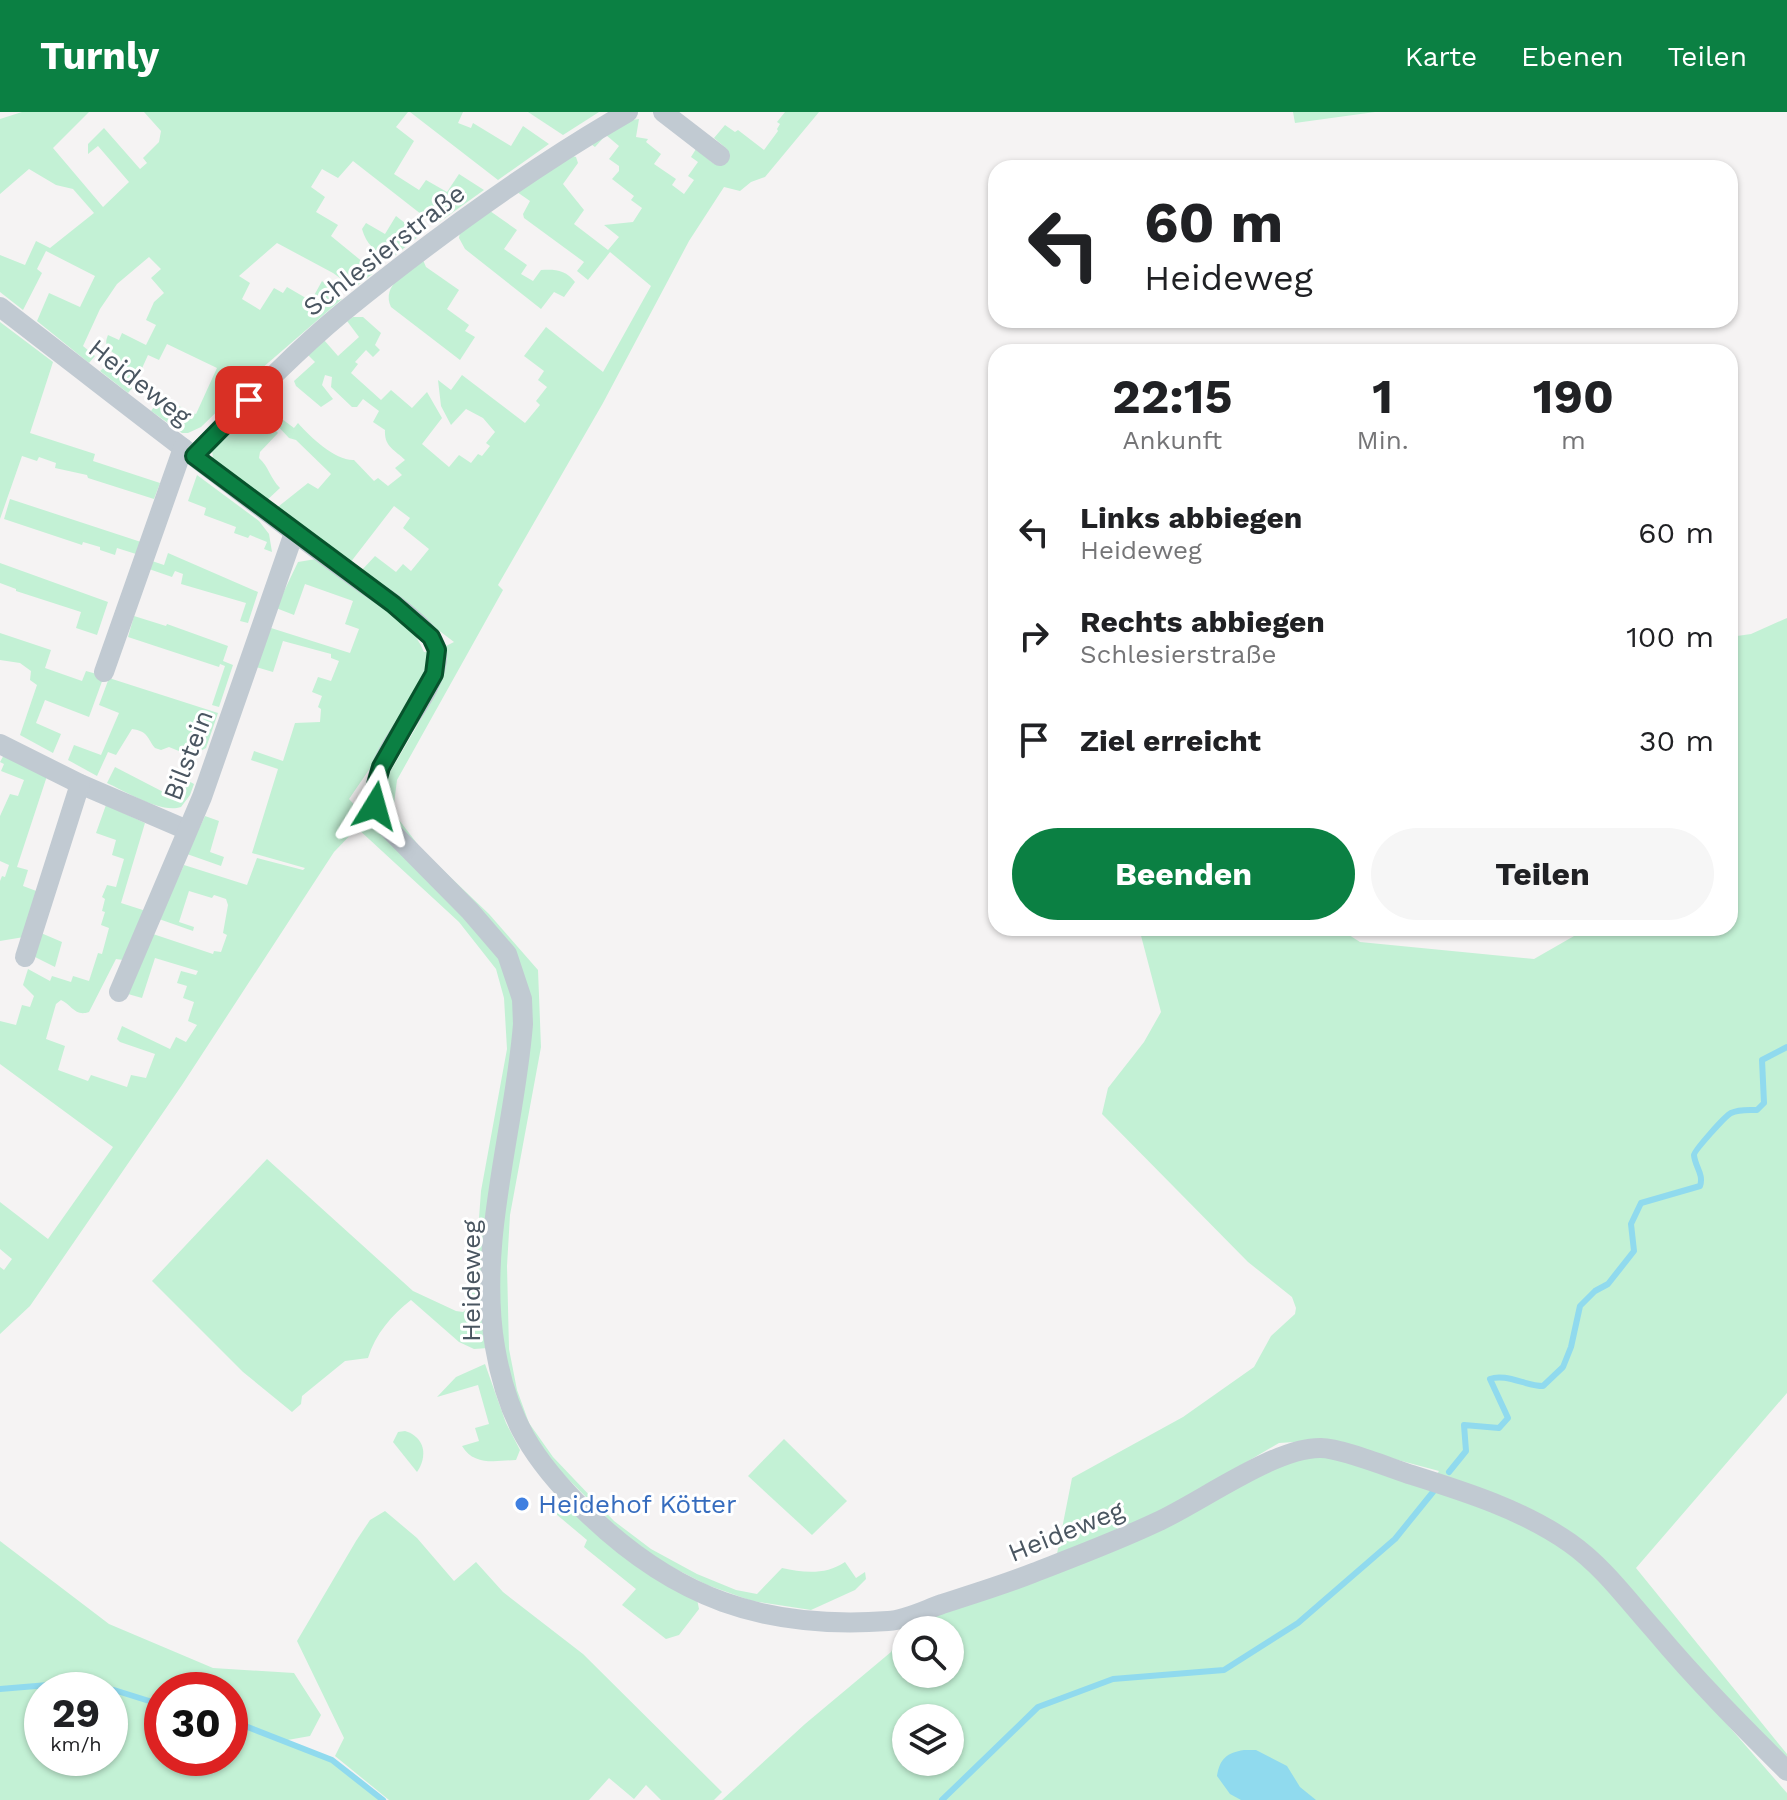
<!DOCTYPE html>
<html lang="de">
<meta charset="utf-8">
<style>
:root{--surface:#fff;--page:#f6f6f6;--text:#202124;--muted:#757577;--accent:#0b8043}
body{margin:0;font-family:"Work Sans",sans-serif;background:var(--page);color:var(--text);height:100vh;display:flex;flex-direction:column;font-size:30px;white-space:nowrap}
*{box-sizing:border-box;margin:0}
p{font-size:26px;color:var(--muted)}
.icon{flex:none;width:44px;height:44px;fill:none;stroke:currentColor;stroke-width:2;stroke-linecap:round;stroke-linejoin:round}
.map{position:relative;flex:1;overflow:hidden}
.drawer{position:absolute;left:988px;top:232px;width:750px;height:592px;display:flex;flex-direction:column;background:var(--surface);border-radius:24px;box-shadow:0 2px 6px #0004}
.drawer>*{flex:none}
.hud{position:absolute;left:988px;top:48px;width:750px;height:168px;border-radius:24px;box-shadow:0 2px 6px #0004;background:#fff;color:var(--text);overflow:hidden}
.buttons{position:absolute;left:892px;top:1504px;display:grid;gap:16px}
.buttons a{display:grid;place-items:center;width:72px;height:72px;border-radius:50%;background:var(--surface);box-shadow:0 2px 6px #0004;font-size:40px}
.speed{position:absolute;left:24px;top:1560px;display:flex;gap:16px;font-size:40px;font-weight:700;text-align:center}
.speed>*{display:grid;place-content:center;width:104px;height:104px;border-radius:50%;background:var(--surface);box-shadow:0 2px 6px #0004;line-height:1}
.speed small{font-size:20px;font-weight:400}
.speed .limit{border:12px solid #d22;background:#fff;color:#111}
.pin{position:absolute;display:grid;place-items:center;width:68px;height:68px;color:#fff;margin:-34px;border-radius:16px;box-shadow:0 4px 12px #0006}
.me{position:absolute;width:88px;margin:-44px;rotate:8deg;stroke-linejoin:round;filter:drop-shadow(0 0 6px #0008)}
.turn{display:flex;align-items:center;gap:28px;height:168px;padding:0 24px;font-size:36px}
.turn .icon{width:104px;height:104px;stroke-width:2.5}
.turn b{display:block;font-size:56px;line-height:68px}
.eta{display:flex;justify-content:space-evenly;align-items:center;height:136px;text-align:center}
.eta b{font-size:48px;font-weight:700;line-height:56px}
.cta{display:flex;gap:16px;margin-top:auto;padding:16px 24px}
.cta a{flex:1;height:92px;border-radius:48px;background:var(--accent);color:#fff;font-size:32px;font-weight:700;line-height:92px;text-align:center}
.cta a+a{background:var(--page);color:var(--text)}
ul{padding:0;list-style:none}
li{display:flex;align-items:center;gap:24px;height:104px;padding:0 24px}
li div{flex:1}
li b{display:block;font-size:30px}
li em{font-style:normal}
header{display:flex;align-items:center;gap:48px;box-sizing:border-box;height:112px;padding:0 40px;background:var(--accent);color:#fff}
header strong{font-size:38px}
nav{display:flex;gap:44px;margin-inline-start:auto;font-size:28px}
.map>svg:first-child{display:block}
.green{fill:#c3f1d5;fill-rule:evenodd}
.water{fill:#90daee}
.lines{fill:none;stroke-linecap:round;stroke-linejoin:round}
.stream{stroke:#90daee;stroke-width:6}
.street{stroke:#c1cad2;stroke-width:20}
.route-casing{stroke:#07532c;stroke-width:20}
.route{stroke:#0b8043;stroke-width:14}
.shop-dot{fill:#3f7fe0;stroke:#fff;stroke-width:3}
.labels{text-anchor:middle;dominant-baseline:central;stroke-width:6;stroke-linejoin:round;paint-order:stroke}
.street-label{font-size:26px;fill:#4a5661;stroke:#fff}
.shop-label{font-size:26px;fill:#366cbe;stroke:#fff;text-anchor:start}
</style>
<header>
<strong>Turnly</strong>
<nav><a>Karte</a><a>Ebenen</a><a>Teilen</a></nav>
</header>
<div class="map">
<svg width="1787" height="1688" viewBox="0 0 1787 1688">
<rect width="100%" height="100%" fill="#f5f3f3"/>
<g class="green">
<path d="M22,0H89L53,36L103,95L129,70L98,34L88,42V32L104,16L140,57L147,51L143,46L159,30L161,19L144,0H408L396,15L414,29L394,62L419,78L426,68L447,80L459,62L484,78L435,113L353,49L338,66L322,57L311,75L325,85L316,100L338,113L331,124L375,160L354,176L333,161L277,131L239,164L250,171L242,187L260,198L274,176L283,181L287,175L311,189L322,169L342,187L261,257L201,315L188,321H182L151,299L156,292L166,300L170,290L196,302L217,256L167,232L159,248L148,243L134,274L128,281L100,259L113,248L115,242C107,236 104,232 108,223L119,228L122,221L146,233L156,213L146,208L154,190L164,181L151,166L161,157L149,145L117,172L100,197L83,234L95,244L89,251L37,209L49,181L80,195L95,164L46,139L37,157L42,161L23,198L0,180V143L25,153L36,129L50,136L94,101L73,77L56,73L29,57L0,82V7Z"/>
<polygon points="410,0 463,0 458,11 471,16 473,11 511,34 523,14 549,32 498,68"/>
<polygon points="528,0 599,0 563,23"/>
<path d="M785,0H819L765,65L751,70L740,79L724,75L689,129L603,291L498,473L503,478L397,668L393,700L422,738L489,802L538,858L541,935L510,1103L507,1154L509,1237L517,1278L529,1311L553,1345L614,1409L651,1437L697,1462L736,1478L757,1482L782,1456C804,1461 826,1463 845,1450L856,1466L865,1460L866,1467L855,1478L811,1498L752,1489L707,1473L662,1450L620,1419L548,1347L525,1312L502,1235L474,1237L459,1230L411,1188C392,1203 375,1222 368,1246L345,1249L302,1284L301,1292L292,1300L243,1260L152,1169L267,1047L413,1179L456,1199L463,1200L468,1196L474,1174L481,1079L507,937L504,886L496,857L459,810L357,716L334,740L182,973L30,1194L0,1222V1155L4,1158L12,1147L0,1137V1090L48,1127L113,1035L0,952V909L16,913L22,893L30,895L34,884L23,873L28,857L50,869L52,864L71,870L73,864L89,869L98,841L102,842L109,816L101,813L105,800L102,799L105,787L102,785L107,773L116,775L124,747L112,743L116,728L96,721L106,693L145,711L121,791L146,799L123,848L116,847L89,900C75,905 72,893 61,888L56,892L46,927L65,934L58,958L88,969L91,963L127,975L131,963L146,966L155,942L120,930L117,927L122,914L170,937L176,925L186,930L197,913L188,909L194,890L183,886L187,874L177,871L181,859L196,863L198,859L155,846L142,886L128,882L153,822L213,842L214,839L221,840L227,823L223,821L228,793L226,787L214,783L212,786L189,779L179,810L194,815L193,819L159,807L184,753L247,773L257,746L303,758L305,756L252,741L278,657L251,648L254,639L283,649L295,611L320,610L321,597L318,595L322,584L312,580L318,565L331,569L339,549L331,546V542L283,529L273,560L256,555L271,516L350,541L359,517L345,512L353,489L305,472L294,503L276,496L298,450L316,447C351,469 409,501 424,540L438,538L454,530L361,459L375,444L396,460L403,452L411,459L429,437L403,416L410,406L394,394L350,451L274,398L308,371L318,377L331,362L296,328L289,326L256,291L258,289L294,316L298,311C310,325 336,349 354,348L374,369L378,366L388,374L402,363L395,356L405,348C395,338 384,335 385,318L373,310L379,299L363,287L357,295H352L331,275L332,265L325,263L322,273L333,287L321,295L296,274L294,269L315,250L307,242L324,228L338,244L359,225L347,209L353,205H363L381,221L375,233L380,238L373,245L366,238L355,250L358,252L351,261L381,288L391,278L412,296L427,280L442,306L422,332L449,355L459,343L471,351L478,342L482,344L490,334L486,331L495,320L483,306L466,297L451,313L441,294L438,268L451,278L462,263L525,311L540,293L536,289L547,275L538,268L544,259L524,244L546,215L603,260L651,174L610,140L588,168L577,159L584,150L524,106L523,102L530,89L517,80L569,43L576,45L578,51L563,72L584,98L574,112L608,138L619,125L604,113L633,110L642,96L631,88L634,84L612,67L619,59V54L609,47L619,34L606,23L595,35L588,30L632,8L639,7L636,25L648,27L646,30L661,42L654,52L676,67L672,73L684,82L694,68L688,64L698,50L691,45L696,37L714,52L727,37L714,26L725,13L735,20L738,18L764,38L778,19L777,17L780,12L777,10ZM434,563L439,576L386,667L384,690L388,703L372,712L349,687Z"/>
<polygon points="1293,0 1375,0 1295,11"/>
<path d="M490,99L517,118L504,137L527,153L521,162L533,169L541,158C555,157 566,158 575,170L564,185L554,180L541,197L465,137L459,126L460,120Z"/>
<path d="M396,104L420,123L393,145C376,141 367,134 362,117L366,111L385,122Z"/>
<path d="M423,148L426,155L459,178L447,197L469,213L465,219L475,225L460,248L391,195C381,173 407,160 423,148Z"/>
<polygon points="0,210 53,250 30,321 95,342 93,349 160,371 154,387 88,366 87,363 55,356 56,351 39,345 37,349 22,344 0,407"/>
<path d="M252,294L278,321L260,340L259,346C269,355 270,366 280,376L265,390L213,346L212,339Z"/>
<polygon points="197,363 259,409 269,422 272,440 264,437 267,430 250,423 248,426 234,421 236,415 204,403 206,396 188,389"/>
<polygon points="10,387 141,430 136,442 117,436 115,443 100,438 100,435 83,430 82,433 4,407"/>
<polygon points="168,441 258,480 248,511 240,509 246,491 181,472 183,462 175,459 172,465 149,457 152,449 164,453"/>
<polygon points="0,451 108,490 97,523 76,516 81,500 16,479 16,477 0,471"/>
<polygon points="134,504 166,514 167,512 228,534 223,549 233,553 219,595 212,593 225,554 220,552 219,555 128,525"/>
<path d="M1787,506V1281L1636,1456L1787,1642V1654C1747,1613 1708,1571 1670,1528C1655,1511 1642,1492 1628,1475C1594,1435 1547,1403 1497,1387L1493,1398L1539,1419L1568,1438L1603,1470L1787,1681V1688H722L805,1612L891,1540L903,1516L925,1506L1044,1462L1158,1416L1290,1346L1323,1343L1429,1373L1439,1359L1323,1328L1279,1331L1153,1405L1056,1447L1072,1366L1183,1305L1254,1255L1271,1224L1295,1202L1296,1196L1292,1185L1248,1150L1102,1002L1108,976L1144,930L1161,900L1139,816H1338L1360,830L1534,847L1588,816H1730V525L1751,522ZM906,1518H950V1562H906ZM906,1606H950V1650H906Z"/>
<polygon points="0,521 51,538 45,556 82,569 86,559 104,564 89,605 45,588 36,611 61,622 53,641 20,623 37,573 30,568 31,559 20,551 0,548"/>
<path d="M109,566L218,601L206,636L191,644L169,635L161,638L155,636C147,626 148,619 132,617L116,643L108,640L97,664L68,648L74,633L101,643L119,601L99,593Z"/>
<polygon points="5,641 47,664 17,755 28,758 23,774 39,780 24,825 0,829 0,769 2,764 5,765 9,753 0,749 0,704 10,682 18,684 24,668 1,659 4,652 0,650"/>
<path d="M115,655L173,685L183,666L194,672L190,683L181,695C161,702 125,679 107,671Z"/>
<polygon points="205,704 219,709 210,740 224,745 221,754 187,742"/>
<polygon points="41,821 62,830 55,855 33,844"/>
<path d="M485,1252L506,1311L520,1338L516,1348C495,1349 474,1354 462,1334L479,1329L475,1316L489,1312L478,1273L437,1285L456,1265Z"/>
<path d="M405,1319C425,1325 428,1344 417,1360L393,1330L398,1320Z"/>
<polygon points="784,1327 847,1389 812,1423 748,1364"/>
<polygon points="564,1393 611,1435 697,1487 699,1497 679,1523 666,1527 622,1493 636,1477 584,1435 587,1428 556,1402"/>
<polygon points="385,1399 417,1426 454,1469 476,1450 503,1480 583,1542 722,1680 714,1688 661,1688 646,1673 634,1687 609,1666 589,1688 389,1688 335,1644 344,1626 297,1529 356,1429 370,1408"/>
<path d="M0,1429L109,1512L213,1556L294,1561L321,1603L310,1624L282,1629L332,1648L383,1688H0ZM42,1578H110V1646H42ZM162,1578H230V1646H162Z"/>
</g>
<path class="water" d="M1244,1638H1256L1287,1654L1300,1675L1316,1688H1241L1230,1682L1217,1664C1220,1646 1227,1641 1244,1638Z"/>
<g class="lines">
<g class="stream">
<path d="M1449,1360L1466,1339L1464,1313L1499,1316L1508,1306L1490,1267C1505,1261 1526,1274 1543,1274L1563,1255L1571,1235L1580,1194L1595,1179L1608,1172L1634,1139L1631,1112L1641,1091L1700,1074C1704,1062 1695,1055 1694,1043C1694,1039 1725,1004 1731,1001C1739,997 1748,998 1757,998L1764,991L1762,948L1787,935"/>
<polyline points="0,1577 48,1573 114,1578 162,1593"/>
<polyline points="230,1608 332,1648 383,1688"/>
<polyline points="942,1688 1038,1595 1113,1567 1224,1558 1298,1511 1395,1427 1433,1380"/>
</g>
<g class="street">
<polyline points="663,0 720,44"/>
<path d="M0,195C120,287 240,382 363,471C381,483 436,518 437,540C441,593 348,652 383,711L470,799L507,842L522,887L523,912C515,1016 477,1130 495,1235C507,1307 533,1348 585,1399C674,1486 764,1518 888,1509C906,1508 925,1498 942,1492C973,1482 1003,1473 1033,1461C1074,1445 1117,1429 1157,1410C1201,1390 1275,1335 1321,1336C1341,1336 1390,1356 1412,1363C1466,1380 1523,1398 1570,1431C1604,1455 1628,1489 1656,1520C1697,1569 1742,1614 1787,1659"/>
<path d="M194,344C242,295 290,244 343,200C433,127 527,58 628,0"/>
<polyline points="104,560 183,336"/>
<polyline points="0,632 80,672 187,718"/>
<polyline points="25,845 80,672"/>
<polyline points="119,880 202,685 294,421"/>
</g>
</g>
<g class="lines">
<defs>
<polyline id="route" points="249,288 194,344 393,492 431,525 437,538 434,562 381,655 374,680 375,694"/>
</defs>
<use href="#route" class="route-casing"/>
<use href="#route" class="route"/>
</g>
<circle class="shop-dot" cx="522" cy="1392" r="8"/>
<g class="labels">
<g class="street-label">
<text transform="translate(384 138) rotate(-38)">Schlesierstraße</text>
<text transform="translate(140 270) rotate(38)">Heideweg</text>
<text transform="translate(188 643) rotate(-69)">Bilstein</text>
<text transform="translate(471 1169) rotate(-90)">Heideweg</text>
<text transform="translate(1066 1419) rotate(-22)">Heideweg</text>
</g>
<g class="shop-label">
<text x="538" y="1392">Heidehof Kötter</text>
</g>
</g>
</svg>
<div class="buttons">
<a><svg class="icon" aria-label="search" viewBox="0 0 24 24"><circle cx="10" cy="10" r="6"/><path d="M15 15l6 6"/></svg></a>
<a><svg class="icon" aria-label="layers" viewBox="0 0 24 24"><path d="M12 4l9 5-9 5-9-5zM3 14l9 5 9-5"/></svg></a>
</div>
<div class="speed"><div>29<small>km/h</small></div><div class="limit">30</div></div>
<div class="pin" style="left:249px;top:288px;background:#d93025"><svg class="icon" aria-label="arrive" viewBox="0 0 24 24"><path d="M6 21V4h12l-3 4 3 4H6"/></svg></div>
<svg class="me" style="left:375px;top:694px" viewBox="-20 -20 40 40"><path d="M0-17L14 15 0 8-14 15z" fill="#0b8043" stroke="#fff" stroke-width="4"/></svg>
<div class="hud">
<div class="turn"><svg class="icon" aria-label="left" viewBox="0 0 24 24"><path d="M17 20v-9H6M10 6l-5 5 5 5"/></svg><div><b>60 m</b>Heideweg</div></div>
</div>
<section class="drawer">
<div class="eta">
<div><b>22:15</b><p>Ankunft</p></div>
<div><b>1</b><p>Min.</p></div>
<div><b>190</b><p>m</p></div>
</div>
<ul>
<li><svg class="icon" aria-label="left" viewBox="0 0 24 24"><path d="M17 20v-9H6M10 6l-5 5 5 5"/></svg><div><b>Links abbiegen</b><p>Heideweg</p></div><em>60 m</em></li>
<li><svg class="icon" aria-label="right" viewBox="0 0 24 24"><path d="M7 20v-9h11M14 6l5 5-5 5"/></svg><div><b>Rechts abbiegen</b><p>Schlesierstraße</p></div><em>100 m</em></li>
<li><svg class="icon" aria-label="arrive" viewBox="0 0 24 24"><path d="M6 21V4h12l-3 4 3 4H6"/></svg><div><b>Ziel erreicht</b></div><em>30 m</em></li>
</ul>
<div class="cta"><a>Beenden</a><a>Teilen</a></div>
</section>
</div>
